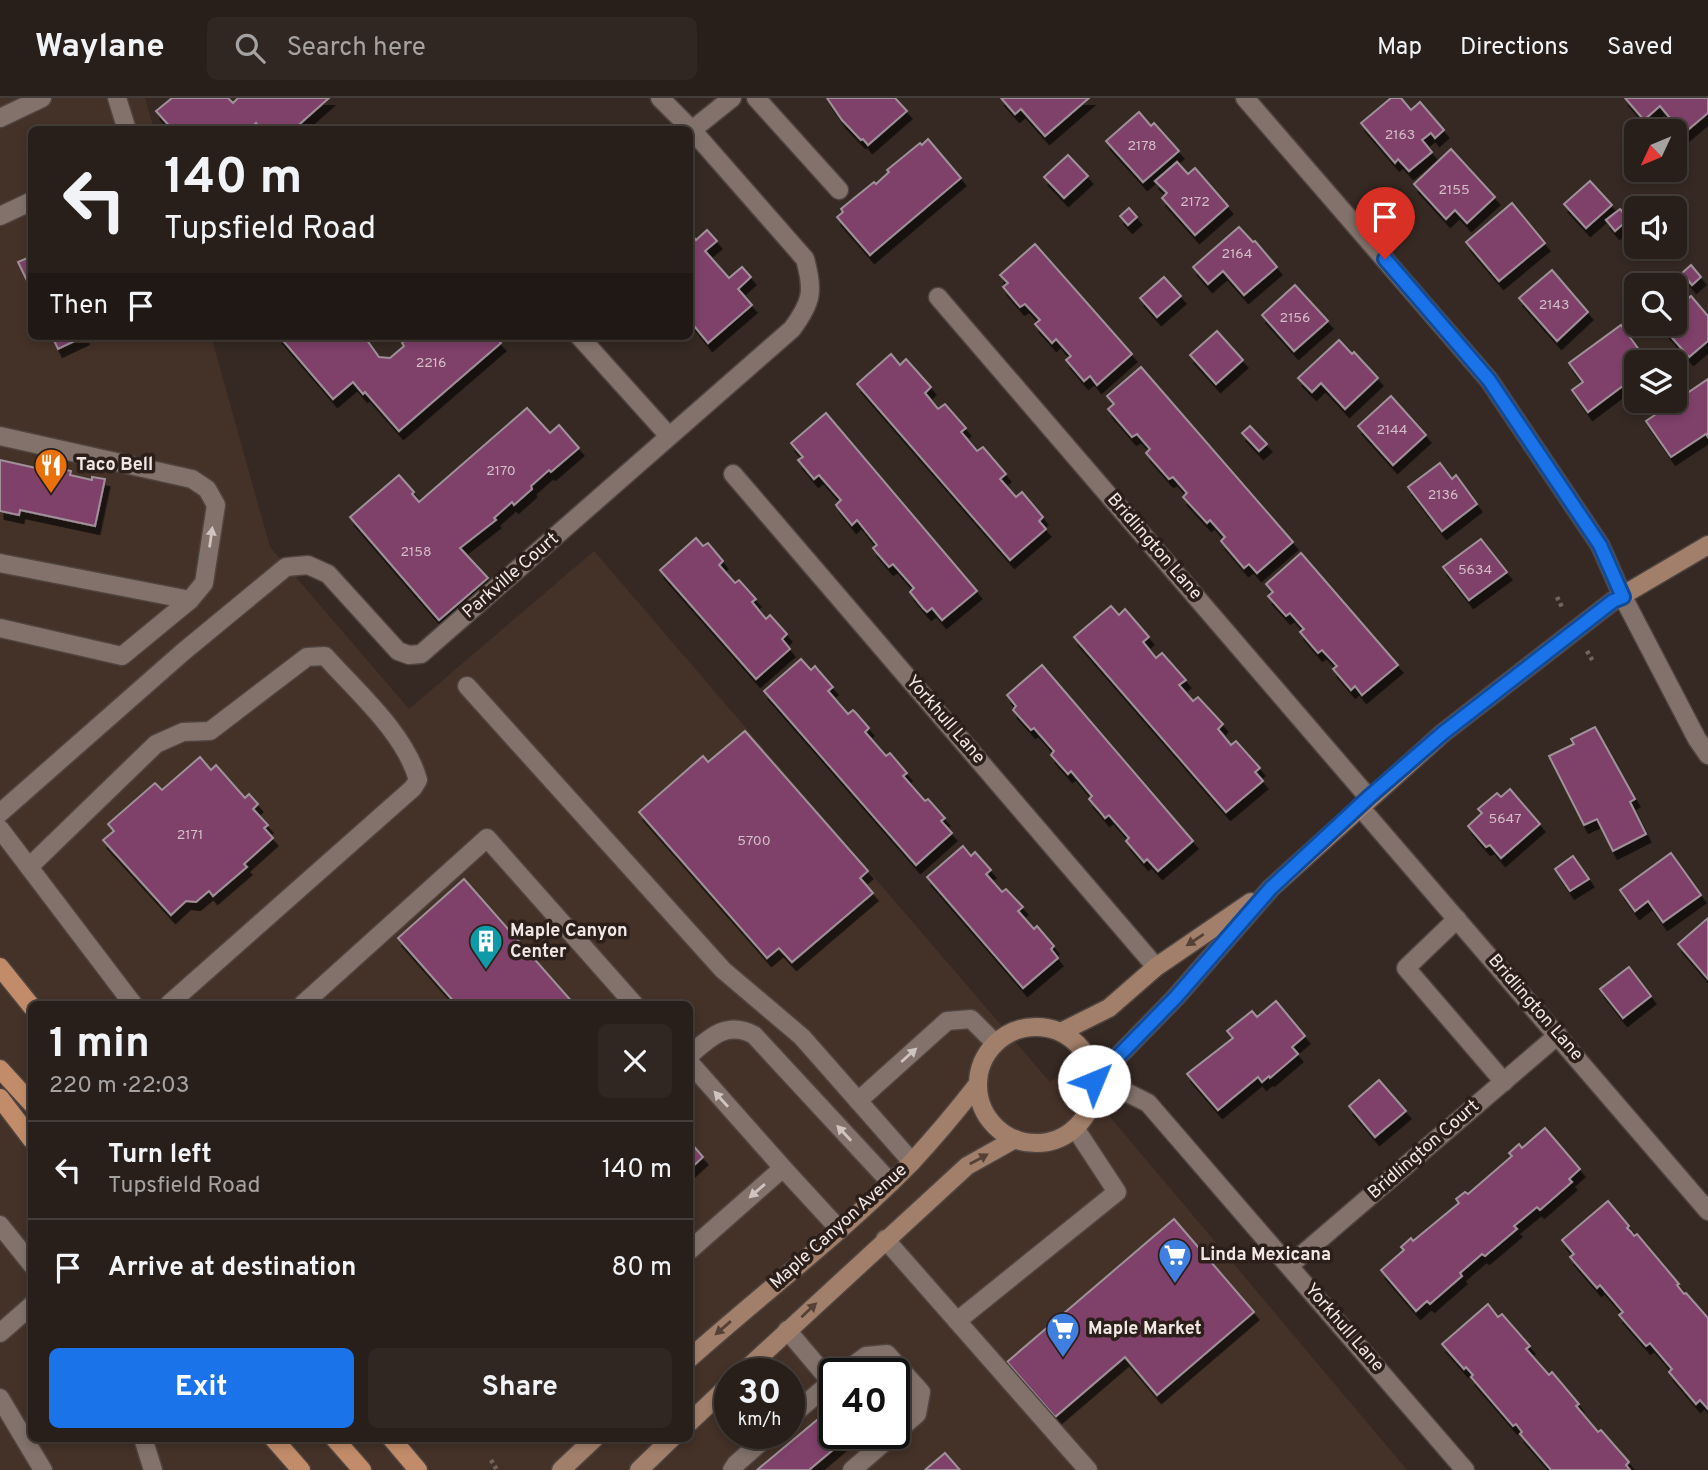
<!DOCTYPE html>
<meta charset="utf-8">
<style>
:root{--surface:#281f1a;--page:#302723;--text:#f1f3f6;--muted:#a5a2a2;--line:#443d39;--accent:#1a73e8}
body{margin:0;font-family:Overpass,sans-serif;background:var(--page);color:var(--text);height:100vh;display:flex;flex-direction:column;font-size:26px;white-space:nowrap}
*{box-sizing:border-box;margin:0}
p{font-size:23px;color:var(--muted)}
.icon{flex:none;width:38px;height:38px;fill:none;stroke:currentColor;stroke-width:2;stroke-linecap:round;stroke-linejoin:round}
.map{position:relative;flex:1;overflow:hidden}
.drawer{position:absolute;left:28px;top:903px;width:665px;height:441px;display:flex;flex-direction:column;background:var(--surface);border-radius:10px;box-shadow:0 4px 10px #0003,0 0 0 2px var(--line)}
.drawer>*{flex:none}
.hud{position:absolute;left:28px;top:28px;width:665px;height:214px;border-radius:10px;box-shadow:0 4px 10px #0003,0 0 0 2px var(--line);background:#281f1a;color:var(--text);overflow:hidden}
.needle{width:46px;rotate:226deg}
.buttons{position:absolute;left:1624px;top:21px;display:grid;gap:14px}
.buttons a{display:grid;place-items:center;width:63px;height:63px;border-radius:10px;background:var(--surface);box-shadow:0 4px 10px #0003,0 0 0 2px var(--line);font-size:35px}
.speed{position:absolute;left:714px;top:1260px;display:flex;gap:14px;font-size:35px;font-weight:700;text-align:center}
.speed>*{display:grid;place-content:center;width:91px;height:91px;border-radius:50%;background:var(--surface);box-shadow:0 4px 10px #0003,0 0 0 2px var(--line);line-height:1}
.speed small{font-size:18px;font-weight:400}
.speed .limit{border:4px solid #111;border-radius:10px;background:#fff;color:#111}
.pin{position:absolute;display:grid;place-items:center;width:60px;height:60px;color:#fff;margin:-72px -30px;border-radius:50% 50% 50% 0;rotate:-45deg;box-shadow:0 0 7px #0007}
.pin .icon{rotate:45deg}
.me{position:absolute;width:77px;margin:-38px;rotate:45deg;stroke-linejoin:round;filter:drop-shadow(0 0 5px #0008)}
.turn{display:flex;align-items:center;gap:24px;height:147px;padding:0 21px;font-size:32px}
.turn .icon{width:91px;height:91px;stroke-width:2.5}
.turn b{display:block;font-size:49px;line-height:60px}
.then{display:flex;align-items:center;height:66px;padding:0 21px;background:#0003;gap:14px;font-size:26px}
.round{display:grid;place-items:center;flex:none;width:74px;height:74px;border-radius:10px;background:var(--page)}
.overview{display:flex;align-items:center;justify-content:space-between;height:119px;padding:0 21px}
h1{font-size:42px;font-weight:700;line-height:52px}
.button{display:flex;gap:14px;margin-top:auto;padding:14px 21px}
.button a{flex:1;height:80px;border-radius:10px;background:var(--accent);color:#fff;font-size:28px;font-weight:700;line-height:80px;text-align:center}
.button a+a{background:var(--page);color:var(--text)}
ul{padding:0;list-style:none}
li{display:flex;align-items:center;gap:21px;height:98px;padding:0 21px;border-top:2px solid var(--line)}
li div{flex:1}
li b{display:block;font-size:26px}
li em{font-style:normal}
header{display:flex;align-items:center;gap:42px;box-sizing:border-box;height:98px;padding:0 35px;background:var(--surface);border-bottom:2px solid var(--line)}
header strong{font-size:33px}
nav{display:flex;gap:38px;margin-inline-start:auto;font-size:24px}
.search{width:490px;height:63px;background:var(--page);display:flex;align-items:center;gap:18px;box-sizing:border-box;padding:0 24px;border-radius:10px;color:var(--muted);font-size:26px}
.map>svg:first-child{display:block}
.built{fill:#443128;fill-rule:evenodd}
.building{fill:#7f416b;stroke:#9f9099;stroke-width:2;filter:url(#shadow)}
.lines{fill:none;stroke-linecap:round;stroke-linejoin:round}
.lane-casing{stroke:#504440;stroke-width:21}
.street-casing{stroke:#504440;stroke-width:21}
.secondary-casing{stroke:#504440;stroke-width:21}
.primary-casing{stroke:#504440;stroke-width:21}
.path{stroke:#70645f;stroke-width:4.5;stroke-dasharray:3.5 3.5;stroke-linecap:butt}
.lane{stroke:#82726b;stroke-width:18}
.street{stroke:#82726b;stroke-width:18}
.secondary{stroke:#a27f6a;stroke-width:18}
.primary{stroke:#c28c6a;stroke-width:18}
.oneway{fill:#d0c4c0}
.oneway2{fill:#554136}
.route-casing{stroke:#114b97;stroke-width:18}
.route{stroke:#1a73e8;stroke-width:12}
.labels{text-anchor:middle;dominant-baseline:central;stroke-width:7;stroke-linejoin:round;paint-order:stroke}
.number-label{font-size:14px;fill:#d4bec6}
.poi-label{font-size:18px;font-weight:bold;fill:#f1e7e4;stroke:#2c1f1a;text-anchor:start}
.street-label{font-size:18px;fill:#f1e7e4;stroke:#2c1f1a}
</style>
<header>
<strong>Waylane</strong>
<div class="search"><svg class="icon" aria-label="search" viewBox="0 0 24 24"><circle cx="10" cy="10" r="6"/><path d="M15 15l6 6"/></svg>Search here</div>
<nav><a>Map</a><a>Directions</a><a>Saved</a></nav>
</header>
<div class="map">
<svg width="1708" height="1372" viewBox="0 0 1708 1372">
<defs>
<filter id="shadow"><feDropShadow dx="4.5" dy="8" stdDeviation="0" flood-color="#0009"/></filter>
</defs>
<rect width="100%" height="100%" fill="#362923"/>
<path class="built" d="M0,0H145L154,31L32,32V238H211L270,449L409,611L594,453L1050,984L1069,970L1407,1372H0ZM32,906H690V1340H32ZM730,1276H789V1335H730ZM835,1276H894V1335H835Z"/>
<g class="building">
<polygon points="172,0 228,0 233,5 238,0 329,0 293,32 261,32 256,25 248,32 173,32 156,13"/>
<polygon points="827,0 895,0 907,13 868,47 863,41 861,42 842,22"/>
<polygon points="1001,0 1089,0 1045,38 1021,11 1015,16"/>
<polygon points="1391,0 1401,0 1411,12 1420,4 1444,32 1435,40 1431,35 1422,42 1432,54 1409,73 1398,61 1395,65 1361,25"/>
<polygon points="1625,0 1708,0 1708,15 1683,36 1660,8 1644,22"/>
<polygon points="1139,14 1151,28 1154,25 1179,53 1143,84 1106,43"/>
<polygon points="928,41 961,80 870,157 837,119 843,114 841,111 853,101 874,84 876,86 889,74 887,72 920,45 922,47"/>
<polygon points="1451,51 1495,99 1467,125 1455,112 1446,121 1414,86"/>
<polygon points="1068,57 1088,78 1064,100 1044,79"/>
<polygon points="1177,64 1188,76 1195,70 1228,108 1195,137 1162,100 1167,95 1155,83"/>
<polygon points="1590,83 1612,107 1586,130 1564,106"/>
<polygon points="1512,105 1545,145 1499,183 1466,144"/>
<polygon points="1129,110 1137,119 1128,127 1120,118"/>
<polygon points="1620,111 1629,121 1615,133 1606,122"/>
<polygon points="1239,129 1253,144 1255,143 1277,169 1244,197 1223,173 1208,186 1193,169"/>
<polygon points="707,132 717,143 705,153 729,180 742,169 751,179 738,191 752,207 708,245 690,223 690,135 696,142"/>
<polygon points="1035,146 1132,256 1097,287 1090,278 1084,283 1066,262 1071,258 1056,241 1052,245 1035,226 1040,222 1025,206 1020,209 1003,189 1008,185 1000,177"/>
<polygon points="32,158 32,193 18,164"/>
<polygon points="1691,167 1701,179 1692,187 1682,175"/>
<polygon points="1552,172 1588,214 1557,243 1519,200"/>
<polygon points="1164,179 1181,198 1157,219 1140,200"/>
<polygon points="1295,187 1328,223 1294,253 1262,217"/>
<polygon points="1691,198 1708,218 1708,243 1689,259 1660,226 1675,226 1675,212"/>
<polygon points="1621,227 1648,264 1636,264 1636,278 1588,314 1572,292 1583,284 1569,265"/>
<polygon points="1217,233 1243,262 1216,286 1190,257"/>
<polygon points="52,238 85,238 58,251"/>
<polygon points="279,238 364,238 379,259 390,260 404,248 402,245 411,238 494,238 501,245 399,333 365,294 363,296 353,284 333,301"/>
<polygon points="1339,242 1352,256 1354,254 1378,280 1345,311 1321,285 1312,294 1298,280"/>
<polygon points="891,256 900,267 906,261 931,289 925,295 938,311 945,306 966,330 961,334 977,353 983,349 1006,376 1000,381 1016,399 1022,394 1043,419 1039,423 1046,431 1010,462 857,286"/>
<polygon points="1141,269 1293,444 1257,475 1249,466 1244,470 1221,443 1225,439 1210,422 1207,425 1183,399 1187,395 1173,379 1169,381 1146,355 1150,351 1137,336 1132,339 1108,311 1114,306 1107,298"/>
<polygon points="1708,281 1708,339 1706,336 1671,359 1646,323"/>
<polygon points="1391,298 1426,337 1393,367 1358,328"/>
<polygon points="527,310 550,335 559,327 579,350 551,374 549,372 531,388 532,391 514,407 512,404 494,420 496,422 460,450 488,480 439,522 350,419 399,377 414,394 412,396 419,404"/>
<polygon points="826,315 977,493 942,522 932,510 927,514 923,510 910,494 914,490 893,466 889,469 877,455 873,450 877,447 857,422 852,427 838,410 836,407 841,402 819,377 814,381 798,362 803,359 791,345"/>
<polygon points="1250,328 1267,346 1259,353 1242,335"/>
<polygon points="0,362 36,370 37,366 71,373 70,377 92,382 92,379 105,381 95,428 20,412 19,417 0,413"/>
<polygon points="1440,365 1452,381 1456,377 1477,406 1442,433 1408,389"/>
<polygon points="696,440 703,448 708,445 723,463 719,467 735,485 739,482 756,501 752,504 766,521 770,517 787,536 782,541 790,551 756,581 660,472"/>
<polygon points="1481,441 1507,474 1469,502 1443,469"/>
<polygon points="1301,455 1398,567 1362,597 1355,588 1351,592 1333,571 1337,568 1322,552 1318,555 1300,534 1304,531 1290,515 1286,518 1268,498 1273,494 1266,486"/>
<polygon points="1111,508 1119,517 1125,511 1149,539 1143,544 1156,560 1162,555 1186,582 1179,587 1193,603 1198,599 1223,626 1218,631 1231,647 1236,643 1260,670 1255,674 1263,683 1226,714 1074,539"/>
<polygon points="801,561 811,572 815,568 819,573 833,589 828,593 848,616 853,612 856,615 869,630 865,634 886,658 890,655 907,675 903,678 925,703 928,701 945,720 941,723 952,735 916,767 764,593"/>
<polygon points="1042,567 1193,743 1158,773 1147,761 1144,764 1126,743 1129,740 1109,717 1105,720 1102,716 1089,701 1092,698 1071,673 1068,676 1051,657 1054,653 1034,630 1031,632 1013,612 1016,608 1007,597"/>
<polygon points="1595,629 1635,701 1630,704 1646,736 1613,753 1597,721 1584,727 1549,658 1574,646 1571,641"/>
<polygon points="745,633 868,773 860,780 873,795 792,864 779,850 767,860 639,714 703,658 708,664"/>
<polygon points="200,659 211,672 216,667 245,700 249,696 258,706 253,711 268,727 264,730 273,740 244,766 247,769 213,798 209,793 196,804 186,803 171,817 103,742 114,733 108,726 155,685 162,692"/>
<polygon points="1510,691 1540,726 1501,760 1490,747 1486,749 1468,728 1482,715 1478,711 1497,695 1501,699"/>
<polygon points="963,748 971,758 975,754 991,772 986,776 1002,794 1006,791 1023,809 1018,813 1034,831 1037,828 1054,848 1051,851 1058,860 1023,890 927,779"/>
<polygon points="1671,755 1701,797 1663,824 1648,803 1635,813 1620,792"/>
<polygon points="1573,758 1589,781 1570,793 1555,771"/>
<polygon points="464,781 574,906 456,906 398,840"/>
<polygon points="1708,820 1708,881 1678,846"/>
<polygon points="1629,869 1651,898 1623,920 1600,891"/>
<polygon points="1276,903 1305,938 1292,949 1298,956 1270,980 1269,978 1262,984 1258,979 1218,1012 1187,976 1233,940 1227,933 1252,913 1257,919"/>
<polygon points="1379,982 1406,1013 1375,1039 1349,1008"/>
<polygon points="1545,1030 1580,1071 1569,1081 1572,1084 1540,1112 1537,1109 1514,1128 1517,1131 1485,1158 1482,1156 1460,1175 1462,1178 1430,1206 1427,1203 1416,1213 1381,1172 1404,1152 1401,1149 1411,1140 1413,1143 1459,1105 1456,1101 1465,1094 1468,1096 1512,1058 1509,1055 1519,1046 1522,1050"/>
<polygon points="690,1044 703,1059 690,1071"/>
<polygon points="1608,1103 1629,1128 1627,1130 1631,1134 1634,1138 1637,1136 1679,1186 1677,1187 1684,1196 1686,1195 1708,1220 1708,1311 1700,1302 1696,1306 1669,1274 1672,1271 1650,1245 1646,1248 1619,1217 1623,1214 1600,1187 1597,1190 1570,1159 1574,1156 1562,1142"/>
<polygon points="1174,1121 1254,1214 1157,1297 1125,1259 1055,1319 1007,1264"/>
<polygon points="1488,1206 1498,1219 1502,1216 1530,1248 1526,1251 1549,1277 1552,1274 1579,1306 1576,1308 1598,1334 1601,1332 1629,1364 1626,1367 1630,1372 1551,1372 1520,1336 1522,1334 1516,1326 1513,1328 1471,1279 1473,1277 1466,1269 1464,1271 1442,1246"/>
<polygon points="835,1307 835,1335 853,1335 809,1372 757,1372"/>
<polygon points="945,1355 960,1372 925,1372"/>
</g>
<g class="lines">
<defs>
<g id="lane">
<polyline points="117,0 127,32"/>
<polyline points="756,0 839,92"/>
<polyline points="0,20 42,0"/>
<polyline points="692,32 732,0"/>
<polyline points="0,118 32,103"/>
<polyline points="938,199 1369,700"/>
<polyline points="579,238 669,338"/>
<polyline points="0,338 192,381 207,391 216,407 204,485 190,502 122,558 0,530"/>
<polyline points="733,376 1156,869"/>
<polyline points="0,465 190,502"/>
<polyline points="467,588 723,872 802,939 912,1064"/>
<polyline points="1360,709 1708,1113"/>
<path d="M0,715L183,554L286,469L308,467L328,476L398,553L409,557L421,556L792,231C812,204 814,193 805,161L692,32L660,0"/>
<path d="M29,769L156,646L183,634L210,633L307,559L325,558C357,594 405,635 418,682L413,690L169,906"/>
<polyline points="1457,821 1406,870 1504,984"/>
<polyline points="303,906 487,740 634,906"/>
<path d="M690,957C709,940 727,922 754,937L891,1085"/>
<polyline points="690,965 783,1070"/>
<polyline points="1094,993 1126,994 1148,1005 1465,1372"/>
<polyline points="858,1003 947,923 971,921 995,945"/>
<polyline points="885,1141 1088,1372"/>
<polyline points="690,1152 783,1070 839,1131"/>
<polyline points="1290,1167 1558,937"/>
<polyline points="957,1223 1117,1094 1075,1030"/>
<polyline points="787,1232 831,1284 835,1281"/>
<polyline points="0,1235 32,1207"/>
<polyline points="842,1276 866,1258 887,1256 921,1294 917,1316 852,1372"/>
<polyline points="0,1300 43,1372"/>
<polyline points="789,1320 831,1284"/>
<polyline points="732,1372 736,1366 771,1335"/>
</g>
<g id="street">
<polyline points="1245,0 1489,282 1600,447 1623,499 1697,641 1708,657"/>
<polyline points="0,731 133,906"/>
<polyline points="0,1127 32,1167"/>
<polyline points="143,1340 153,1372"/>
</g>
<g id="secondary">
<circle cx="1036" cy="987" r="58"/>
<polyline points="1061,934 1109,910 1156,869 1251,804"/>
<polyline points="1094,983 1176,899 1271,790 1443,635 1613,503 1708,447"/>
<path d="M690,1260C763,1195 842,1135 911,1065C934,1040 956,1014 977,987"/>
<polyline points="741,1276 967,1068 1015,1041"/>
<polyline points="690,1324 730,1286"/>
<polyline points="561,1372 595,1340"/>
<polyline points="639,1372 672,1340"/>
</g>
<g id="primary">
<polyline points="0,869 32,909"/>
<polyline points="0,971 32,1006"/>
<polyline points="0,1000 32,1042"/>
<polyline points="273,1340 301,1372"/>
<polyline points="334,1340 362,1372"/>
<polyline points="391,1340 418,1372"/>
</g>
</defs>
<use href="#lane" class="lane-casing"/>
<use href="#street" class="street-casing"/>
<use href="#secondary" class="secondary-casing"/>
<use href="#primary" class="primary-casing"/>
<g class="path">
<polyline points="1557,499 1562,509"/>
<polyline points="1587,553 1594,565"/>
<polyline points="491,1362 497,1372"/>
</g>
<use href="#lane" class="lane"/>
<use href="#street" class="street"/>
<use href="#secondary" class="secondary"/>
<use href="#primary" class="primary"/>
</g>
<defs><path id="oneway-solid" d="M-6-.8H1V-3.2L6.5 0L1 3.2V.8H-6Z" transform="scale(1.75)"/></defs>
<g class="oneway">
<use href="#oneway-solid" transform="translate(211 439) rotate(-82)"/>
<use href="#oneway-solid" transform="translate(909 957) rotate(-42)"/>
<use href="#oneway-solid" transform="translate(721 1001) rotate(-132)"/>
<use href="#oneway-solid" transform="translate(844 1035) rotate(-133)"/>
<use href="#oneway-solid" transform="translate(757 1093) rotate(139)"/>
</g>
<g class="oneway2">
<use href="#oneway-solid" transform="translate(1195 842) rotate(146)"/>
<use href="#oneway-solid" transform="translate(979 1061) rotate(-29)"/>
<use href="#oneway-solid" transform="translate(809 1212) rotate(-43)"/>
<use href="#oneway-solid" transform="translate(723 1230) rotate(139)"/>
</g>
<g class="lines">
<defs>
<polyline id="route" points="1094,983 1176,899 1271,790 1369,699 1443,635 1613,503 1623,499 1600,447 1489,282 1385,161"/>
</defs>
<use href="#route" class="route-casing"/>
<use href="#route" class="route"/>
</g>
<defs>
<symbol id="restaurant-pin" viewBox="-11 -11 22 30"><path d="M0 17L-7.5 6A9.5 9.5 0 1 1 7.5 6Z" fill="#e8710a" stroke="#2c1f1a"/><path d="M-5-6h1v4h1v-4h1v4h1v-4h1v5L-1.5 .5V6h-2V.5L-5-1ZM5-6V6H3V1.5H1.5Q1.5-4 5-6Z" fill="#fff"/></symbol>
<symbol id="building-pin" viewBox="-11 -11 22 30"><path d="M0 17L-7.5 6A9.5 9.5 0 1 1 7.5 6Z" fill="#0f9aa8" stroke="#2c1f1a"/><path d="M-4-6H4V6H1V3H-1V6H-4ZM-2.5-4.3h1.7v1.8h-1.7ZM.8-4.3h1.7v1.8H.8ZM-2.5-1h1.7V.8h-1.7ZM.8-1h1.7V.8H.8Z" fill="#fff"/></symbol>
<symbol id="supermarket-pin" viewBox="-11 -11 22 30"><path d="M0 17L-7.5 6A9.5 9.5 0 1 1 7.5 6Z" fill="#3f7fe0" stroke="#2c1f1a"/><path d="M-6-5.5h2.5l.6 2H6L4.5 2H-2.5L-4.4-4H-6ZM-1.5 3.2a1.3 1.3 0 1 0 .1 0ZM3 3.2a1.3 1.3 0 1 0 .1 0Z" fill="#fff"/></symbol>
</defs>
<g fill-rule="evenodd">
<use href="#restaurant-pin" x="32" y="348" width="38" height="52"/>
<use href="#building-pin" x="467" y="824" width="38" height="52"/>
<use href="#supermarket-pin" x="1156" y="1138" width="38" height="52"/>
<use href="#supermarket-pin" x="1044" y="1212" width="38" height="52"/>
</g>
<g class="labels">
<g class="number-label">
<text x="1400" y="37">2163</text>
<text x="1142" y="48">2178</text>
<text x="1454" y="92">2155</text>
<text x="1195" y="104">2172</text>
<text x="1237" y="156">2164</text>
<text x="1554" y="207">2143</text>
<text x="1295" y="220">2156</text>
<text x="431" y="265">2216</text>
<text x="1392" y="332">2144</text>
<text x="501" y="373">2170</text>
<text x="1443" y="397">2136</text>
<text x="416" y="454">2158</text>
<text x="1475" y="472">5634</text>
<text x="1505" y="721">5647</text>
<text x="190" y="737">2171</text>
<text x="754" y="743">5700</text>
</g>
<g class="poi-label">
<text x="76" y="367">Taco Bell</text>
<text x="510" y="833">Maple Canyon<tspan x="510" dy="21">Center</tspan></text>
<text x="1200" y="1157">Linda Mexicana</text>
<text x="1088" y="1231">Maple Market</text>
</g>
<g class="street-label">
<text transform="translate(1154 449) rotate(49)">Bridlington Lane</text>
<text transform="translate(511 478) rotate(-41)">Parkville Court</text>
<text transform="translate(945 622) rotate(49)">Yorkhull Lane</text>
<text transform="translate(1535 910) rotate(49)">Bridlington Lane</text>
<text transform="translate(1424 1052) rotate(-41)">Bridlington Court</text>
<text transform="translate(839 1129) rotate(-42)">Maple Canyon Avenue</text>
<text transform="translate(1344 1230) rotate(49)">Yorkhull Lane</text>
</g>
</g>
</svg>
<div class="buttons">
<a><svg class="needle" viewBox="-14 -14 28 28"><path d="M0-13l5 13h-10z" fill="#e53935"/><path d="M0 13l5-13h-10z" fill="#a5a2a2"/></svg></a>
<a><svg class="icon" aria-label="sound" viewBox="0 0 24 24"><path d="M4 9h4l5-4v14l-5-4H4zM17 9q2 3 0 6"/></svg></a>
<a><svg class="icon" aria-label="search" viewBox="0 0 24 24"><circle cx="10" cy="10" r="6"/><path d="M15 15l6 6"/></svg></a>
<a><svg class="icon" aria-label="layers" viewBox="0 0 24 24"><path d="M12 4l9 5-9 5-9-5zM3 14l9 5 9-5"/></svg></a>
</div>
<div class="speed"><div>30<small>km/h</small></div><div class="limit">40</div></div>
<div class="pin" style="left:1385px;top:161px;background:#d93025"><svg class="icon" aria-label="arrive" viewBox="0 0 24 24"><path d="M6 21V4h12l-3 4 3 4H6"/></svg></div>
<svg class="me" style="left:1094px;top:983px" viewBox="-20 -20 40 40"><circle r="19" fill="#fff"/><path d="M0-13L10 11 0 6-10 11z" fill="#1a73e8"/></svg>
<div class="hud">
<div class="turn"><svg class="icon" aria-label="left" viewBox="0 0 24 24"><path d="M17 20v-9H6M10 6l-5 5 5 5"/></svg><div><b>140 m</b>Tupsfield Road</div></div>
<div class="then">Then<svg class="icon" aria-label="arrive" viewBox="0 0 24 24"><path d="M6 21V4h12l-3 4 3 4H6"/></svg></div>
</div>
<section class="drawer">
<div class="overview"><div><h1>1 min</h1><p>220 m · 22:03</p></div><a class="round"><svg class="icon" aria-label="close" viewBox="0 0 24 24"><path d="M6 6l12 12M18 6L6 18"/></svg></a></div>
<ul>
<li><svg class="icon" aria-label="left" viewBox="0 0 24 24"><path d="M17 20v-9H6M10 6l-5 5 5 5"/></svg><div><b>Turn left</b><p>Tupsfield Road</p></div><em>140 m</em></li>
<li><svg class="icon" aria-label="arrive" viewBox="0 0 24 24"><path d="M6 21V4h12l-3 4 3 4H6"/></svg><div><b>Arrive at destination</b></div><em>80 m</em></li>
</ul>
<div class="button"><a>Exit</a><a>Share</a></div>
</section>
</div>
